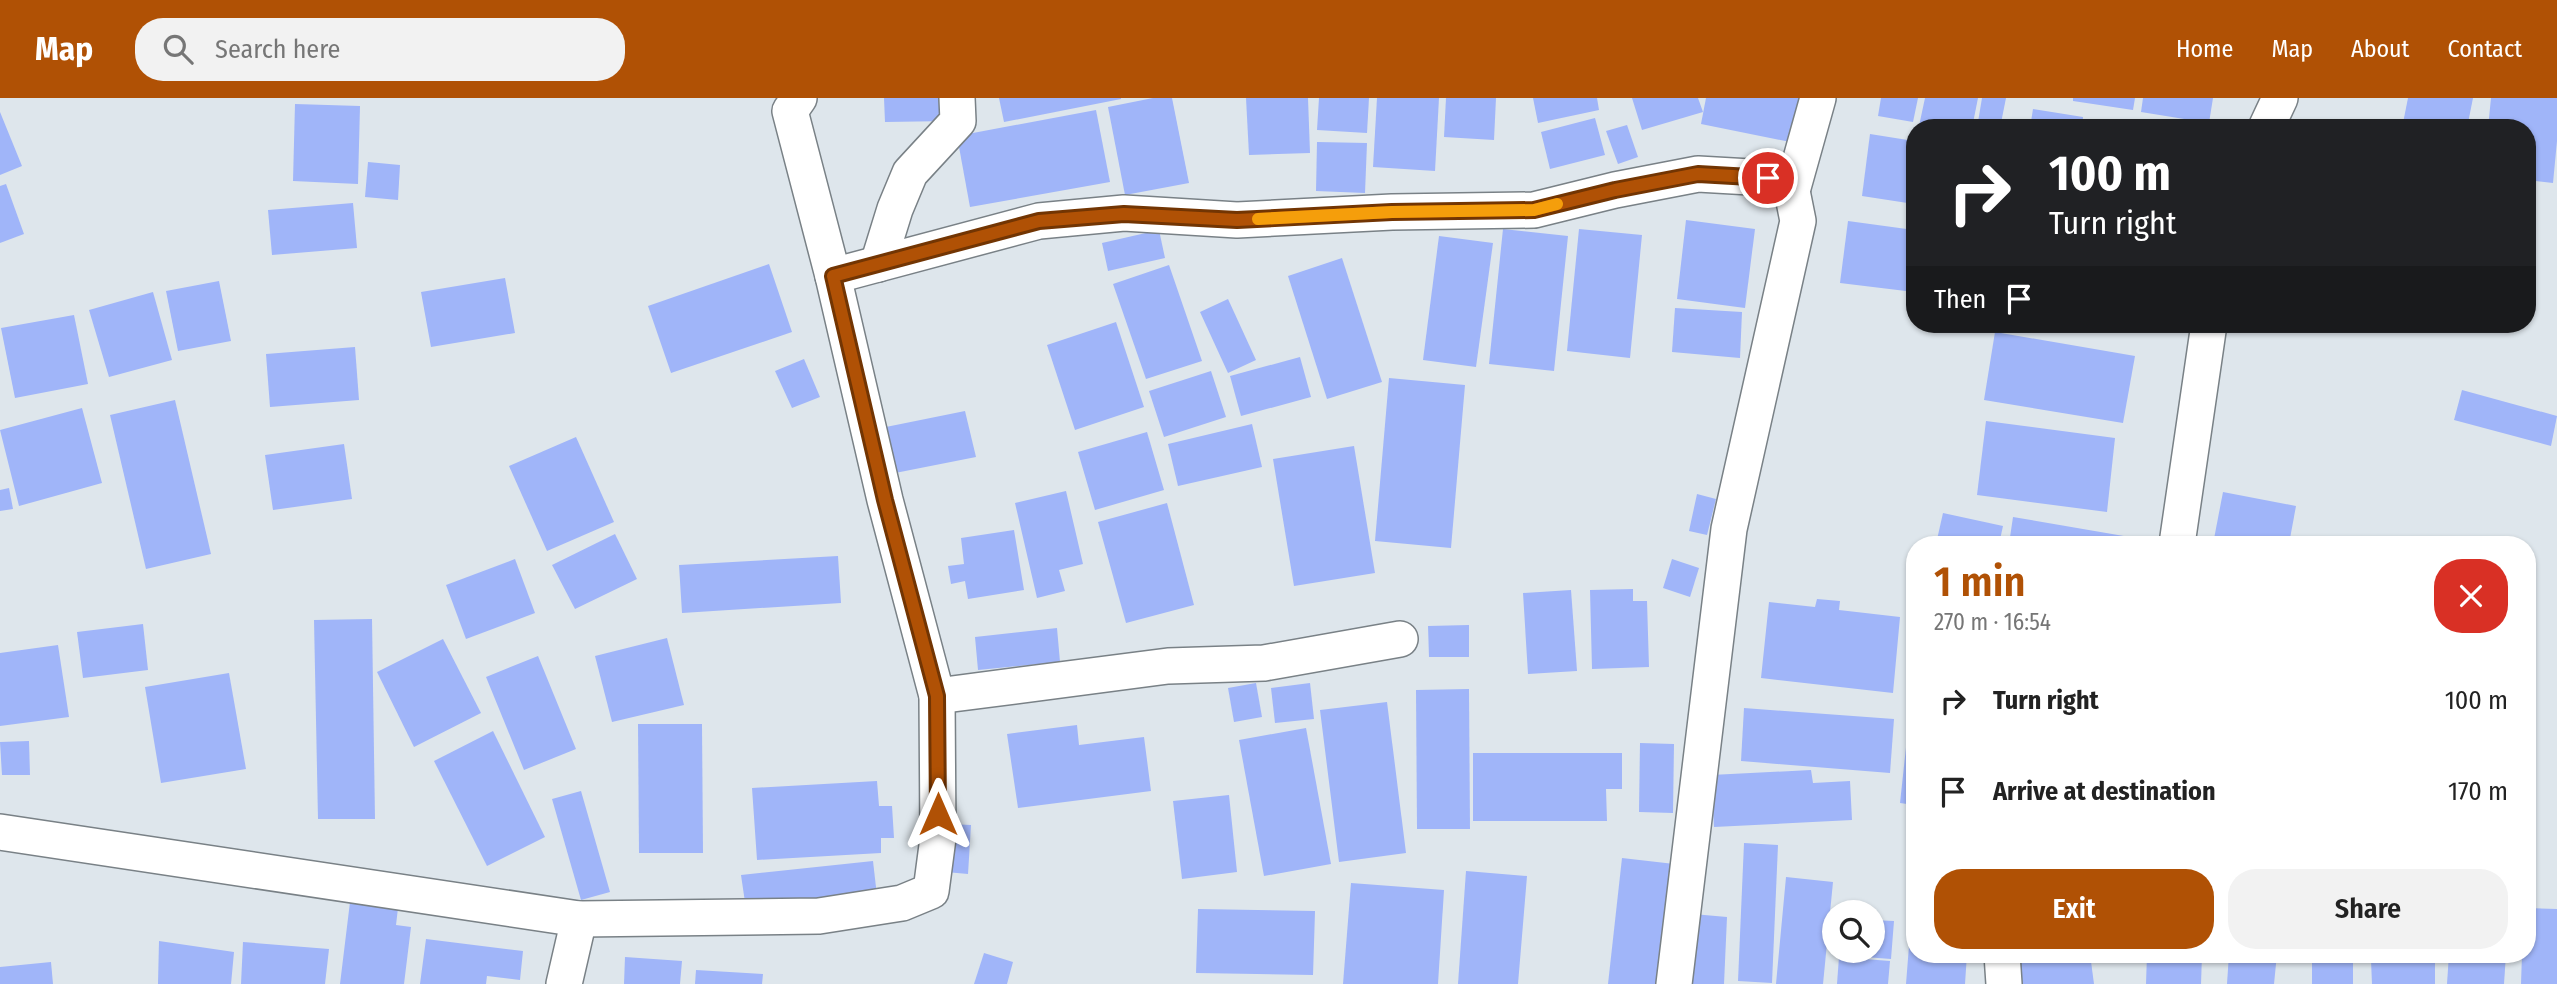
<!DOCTYPE html>
<meta charset="utf-8">
<style>
:root{--surface:#fff;--page:#f2f2f2;--text:#222;--muted:#767676;--accent:#b05105}
body{margin:0;font-family:"Fira Sans Condensed",sans-serif;background:var(--page);color:var(--text);height:100vh;display:flex;flex-direction:column;font-size:26px;white-space:nowrap}
*{box-sizing:border-box;margin:0}
p{font-size:23px;color:var(--muted)}
.icon{flex:none;width:38px;height:38px;fill:none;stroke:currentColor;stroke-width:2;stroke-linecap:round;stroke-linejoin:round}
.map{position:relative;flex:1;overflow:hidden}
.panel{position:absolute;left:1906px;top:438px;width:630px;height:427px;display:flex;flex-direction:column;background:var(--surface);border-radius:28px;box-shadow:0 2px 5px #0004}
.panel>*{flex:none}
.banner{position:absolute;left:1906px;top:21px;width:630px;height:214px;border-radius:28px;box-shadow:0 2px 5px #0004;background:#202124;color:#fff;overflow:hidden}
.tools{position:absolute;left:1822px;top:802px;display:grid;gap:14px}
.tools a{display:grid;place-items:center;width:63px;height:63px;border-radius:50%;background:var(--surface);box-shadow:0 2px 5px #0004;font-size:35px}
.pin{position:absolute;display:grid;place-items:center;width:60px;height:60px;color:#fff;margin:-30px;border:4px solid #fff;border-radius:50%;box-shadow:0 2px 7px #0007}
.me{position:absolute;width:77px;margin:-38px;rotate:0deg;stroke-linejoin:round;filter:drop-shadow(0 0 5px #0008)}
.turn{display:flex;align-items:center;gap:24px;height:147px;padding:0 28px;font-size:32px}
.turn .icon{width:91px;height:91px;stroke-width:2.5}
.turn b{display:block;font-size:49px;line-height:60px}
.then{display:flex;align-items:center;height:66px;padding:0 28px;background:#0003;gap:14px;font-size:26px}
.round{display:grid;place-items:center;flex:none;width:74px;height:74px;border-radius:28px;background:var(--page)}
.summary{display:flex;align-items:center;justify-content:space-between;height:119px;padding:0 28px}
h1{font-size:42px;font-weight:600;line-height:52px;color:var(--accent)}
.primary-button{display:flex;gap:14px;margin-top:auto;padding:14px 28px}
.primary-button a{flex:1;height:80px;border-radius:28px;background:var(--accent);color:#fff;font-size:28px;font-weight:600;line-height:80px;text-align:center}
.primary-button a+a{background:var(--page);color:var(--text)}
ul{padding:0;list-style:none}
li{display:flex;align-items:center;gap:21px;height:91px;padding:0 28px}
li div{flex:1}
li b{display:block;font-size:26px}
li em{font-style:normal}
header{display:flex;align-items:center;gap:42px;box-sizing:border-box;height:98px;padding:0 35px;background:var(--accent);color:#fff}
header strong{font-size:33px}
nav{display:flex;gap:38px;margin-inline-start:auto;font-size:24px}
.search{width:490px;height:63px;background:var(--page);display:flex;align-items:center;gap:18px;box-sizing:border-box;padding:0 24px;border-radius:28px;color:var(--muted);font-size:26px}
.map>svg:first-child{display:block}
.building{fill:#a0b5f9}
.lines{fill:none;stroke-linecap:round;stroke-linejoin:round}
.street-casing{stroke:#798186;stroke-width:38}
.street{stroke:#fff;stroke-width:35}
.route-casing{stroke:#723503;stroke-width:18}
.route{stroke:#b05105;stroke-width:12}
.slow{stroke:#f59e0b;stroke-width:12}
</style>
<header>
<strong>Map</strong>
<div class="search"><svg class="icon" aria-label="search" viewBox="0 0 24 24"><circle cx="10" cy="10" r="6"/><path d="M15 15l6 6"/></svg>Search here</div>
<nav><a>Home</a><a>Map</a><a>About</a><a>Contact</a></nav>
</header>
<div class="map">
<svg width="2557" height="886" viewBox="0 0 2557 886">
<rect width="100%" height="100%" fill="#dee6ec"/>
<g class="building">
<polygon points="884,0 949,0 950,23 885,24"/>
<polygon points="999,0 1121,0 1121,1 1004,24"/>
<polygon points="1153,0 1172,0 1189,85 1125,97 1108,9"/>
<polygon points="1246,0 1308,0 1310,55 1249,57"/>
<polygon points="1319,0 1369,0 1367,35 1317,32"/>
<polygon points="1377,0 1439,0 1435,73 1373,69"/>
<polygon points="1446,0 1496,0 1494,42 1444,39"/>
<polygon points="1533,0 1597,0 1599,12 1538,25"/>
<polygon points="1632,0 1698,0 1703,14 1642,32"/>
<polygon points="1706,0 1804,0 1795,45 1701,26"/>
<polygon points="1881,0 1918,0 1913,24 1878,18"/>
<polygon points="1925,0 1978,0 1972,30 1919,28"/>
<polygon points="1982,0 2006,0 2000,30 1977,30"/>
<polygon points="2073,0 2135,0 2133,12 2073,3"/>
<polygon points="2143,0 2213,0 2209,25 2141,14"/>
<polygon points="2408,0 2473,0 2467,30 2402,30"/>
<polygon points="2491,0 2557,0 2557,43 2553,85 2527,82 2527,30 2488,30"/>
<polygon points="295,6 360,8 358,86 293,83"/>
<polygon points="2033,11 2083,19 2082,30 2030,30"/>
<polygon points="1096,12 1110,84 970,109 957,38"/>
<polygon points="0,14 22,68 0,77"/>
<polygon points="1595,20 1605,57 1550,71 1541,34"/>
<polygon points="1627,27 1638,59 1618,66 1606,33"/>
<polygon points="1870,36 1914,43 1914,106 1862,98"/>
<polygon points="1317,44 1367,45 1365,95 1316,93"/>
<polygon points="368,64 400,67 398,102 365,99"/>
<polygon points="6,86 24,136 0,145 0,88"/>
<polygon points="353,105 357,150 272,157 268,112"/>
<polygon points="1686,122 1755,131 1745,210 1677,201"/>
<polygon points="1848,123 1914,132 1914,194 1840,185"/>
<polygon points="1503,131 1568,138 1554,273 1489,266"/>
<polygon points="1579,131 1642,137 1630,260 1567,253"/>
<polygon points="1159,132 1165,160 1108,173 1102,145"/>
<polygon points="1439,138 1493,145 1476,269 1423,262"/>
<polygon points="1342,160 1382,284 1327,301 1288,178"/>
<polygon points="769,166 792,234 671,275 648,208"/>
<polygon points="1169,167 1202,263 1146,281 1113,186"/>
<polygon points="505,180 515,235 431,249 421,194"/>
<polygon points="219,183 231,243 178,253 166,193"/>
<polygon points="153,194 172,262 109,279 89,212"/>
<polygon points="1228,201 1256,262 1228,275 1200,214"/>
<polygon points="1675,210 1742,214 1740,260 1672,254"/>
<polygon points="74,217 88,286 15,300 1,230"/>
<polygon points="1116,224 1144,309 1075,332 1047,247"/>
<polygon points="1995,234 2135,258 2123,325 1984,302"/>
<polygon points="355,249 359,302 270,309 266,256"/>
<polygon points="1300,259 1311,299 1241,318 1230,278"/>
<polygon points="804,261 820,299 792,310 775,273"/>
<polygon points="1211,273 1226,319 1164,339 1149,293"/>
<polygon points="1389,280 1465,287 1451,450 1375,443"/>
<polygon points="2462,292 2557,318 2551,348 2454,322"/>
<polygon points="175,302 211,456 146,471 110,317"/>
<polygon points="82,310 102,385 19,408 0,332"/>
<polygon points="965,313 976,359 885,377 876,331"/>
<polygon points="1986,323 2115,340 2107,414 1977,397"/>
<polygon points="1252,326 1262,369 1178,388 1168,346"/>
<polygon points="1147,334 1164,392 1095,412 1078,354"/>
<polygon points="576,339 614,424 547,453 509,368"/>
<polygon points="344,346 352,401 273,412 265,357"/>
<polygon points="1354,348 1375,475 1294,488 1273,361"/>
<polygon points="9,390 13,411 0,413 0,392"/>
<polygon points="1066,393 1083,466 1059,472 1065,493 1037,500 1015,405"/>
<polygon points="2223,394 2296,408 2289,446 2213,446"/>
<polygon points="1697,396 1716,401 1707,437 1689,433"/>
<polygon points="1167,405 1194,507 1126,525 1098,424"/>
<polygon points="1943,415 2003,428 1999,446 1936,446"/>
<polygon points="2013,419 2147,442 2146,446 2009,446"/>
<polygon points="1014,432 1024,492 968,501 965,483 951,486 948,468 964,466 961,440"/>
<polygon points="615,436 637,481 575,511 552,467"/>
<polygon points="838,458 841,505 682,515 679,467"/>
<polygon points="515,461 535,515 466,541 446,487"/>
<polygon points="1672,461 1699,470 1690,499 1663,490"/>
<polygon points="1633,491 1633,503 1647,503 1649,569 1592,571 1590,492"/>
<polygon points="1571,492 1577,573 1528,576 1523,495"/>
<polygon points="1817,501 1840,503 1839,512 1900,519 1893,595 1761,580 1769,504 1815,509"/>
<polygon points="372,521 375,721 318,721 314,522"/>
<polygon points="143,526 148,572 83,580 77,534"/>
<polygon points="1469,527 1469,559 1429,559 1428,528"/>
<polygon points="1057,530 1060,564 978,572 975,539"/>
<polygon points="667,540 684,607 612,624 595,558"/>
<polygon points="443,541 481,615 414,649 377,574"/>
<polygon points="58,547 69,619 0,628 0,555"/>
<polygon points="538,558 576,651 524,672 486,579"/>
<polygon points="229,575 246,671 161,685 145,589"/>
<polygon points="1256,585 1262,619 1234,624 1228,590"/>
<polygon points="1310,585 1314,621 1275,625 1271,590"/>
<polygon points="1469,591 1470,731 1417,731 1416,592"/>
<polygon points="1912,594 1914,594 1914,707 1900,705"/>
<polygon points="1387,604 1406,755 1339,764 1320,612"/>
<polygon points="1744,610 1894,621 1890,675 1741,663"/>
<polygon points="638,626 702,626 703,755 639,755"/>
<polygon points="1077,627 1079,647 1144,639 1151,693 1018,710 1007,636"/>
<polygon points="1306,630 1331,766 1264,778 1239,642"/>
<polygon points="493,633 545,739 487,768 434,663"/>
<polygon points="29,643 30,677 2,677 0,644"/>
<polygon points="1640,645 1674,646 1673,715 1639,714"/>
<polygon points="1473,655 1622,655 1622,691 1606,691 1607,723 1473,723"/>
<polygon points="1811,672 1813,685 1850,683 1852,722 1714,729 1711,677"/>
<polygon points="877,683 879,708 892,708 894,740 881,740 881,755 757,762 752,690"/>
<polygon points="581,693 610,794 581,802 552,701"/>
<polygon points="1229,697 1237,774 1182,781 1173,703"/>
<polygon points="949,726 971,727 968,776 946,774"/>
<polygon points="1744,745 1778,747 1772,885 1738,883"/>
<polygon points="1622,760 1683,767 1669,886 1608,886"/>
<polygon points="873,763 877,798 746,811 741,777"/>
<polygon points="1466,773 1527,778 1518,886 1458,886"/>
<polygon points="1786,779 1833,784 1823,886 1776,886"/>
<polygon points="1351,785 1444,792 1438,886 1343,886"/>
<polygon points="1913,797 1914,797 1914,856 1967,856 1965,886 1906,886"/>
<polygon points="350,804 398,810 396,827 411,829 404,886 340,886"/>
<polygon points="2527,810 2557,811 2557,886 2521,886 2522,856 2527,856"/>
<polygon points="1198,811 1315,813 1313,877 1196,875"/>
<polygon points="1693,816 1727,819 1724,886 1689,886"/>
<polygon points="1872,822 1894,823 1891,861 1838,857 1838,852 1872,852"/>
<polygon points="426,841 523,853 520,882 487,878 486,886 420,886"/>
<polygon points="159,843 234,854 231,886 158,886"/>
<polygon points="243,844 329,851 325,886 241,886"/>
<polygon points="984,855 1013,864 1007,886 974,886"/>
<polygon points="2016,856 2090,856 2094,886 2019,886"/>
<polygon points="2147,856 2202,857 2201,886 2146,886"/>
<polygon points="2229,856 2277,856 2274,886 2227,886"/>
<polygon points="2449,856 2506,856 2504,886 2447,886"/>
<polygon points="625,859 682,863 680,886 624,886"/>
<polygon points="1839,859 1890,863 1888,886 1837,886"/>
<rect x="2312" y="859" width="41" height="27"/>
<polygon points="2435,861 2435,886 2372,886 2371,862"/>
<polygon points="51,864 53,886 0,886 0,869"/>
<polygon points="696,872 763,876 762,886 695,886"/>
</g>
<g class="lines">
<defs>
<g id="street">
<polyline points="2266,30 2280,0"/>
<polyline points="1792,93 1818,0"/>
<polyline points="878,166 895,111 910,75 958,23 957,0"/>
<polyline points="833,178 1039,123 1124,115 1237,122 1392,114 1534,112 1615,92 1698,76 1768,80 1792,93 1798,123 1729,431 1674,886"/>
<polyline points="2177,446 2209,226"/>
<polyline points="937,598 1168,568 1264,565 1400,541"/>
<polyline points="0,734 579,821 819,818 902,805 931,793 938,740 937,598 885,402 833,178 790,13 799,0"/>
<polyline points="2002,856 2004,886"/>
<polyline points="564,886 579,821"/>
</g>
</defs>
<use href="#street" class="street-casing"/>
<use href="#street" class="street"/>
</g>
<g class="lines">
<defs>
<polyline id="route" points="938,716 937,598 885,402 833,178 1039,123 1124,116 1237,122 1392,114 1534,112 1615,92 1698,76 1768,80"/>
</defs>
<use href="#route" class="route-casing"/>
<use href="#route" class="route"/>
<polyline class="slow" points="1258,121 1392,114 1534,112 1557,106"/>
</g>
</svg>
<div class="tools">
<a><svg class="icon" aria-label="search" viewBox="0 0 24 24"><circle cx="10" cy="10" r="6"/><path d="M15 15l6 6"/></svg></a>
</div>
<div class="pin" style="left:1768px;top:80px;background:#d93025"><svg class="icon" aria-label="arrive" viewBox="0 0 24 24"><path d="M6 21V4h12l-3 4 3 4H6"/></svg></div>
<svg class="me" style="left:938px;top:716px" viewBox="-20 -20 40 40"><path d="M0-17L14 15 0 8-14 15z" fill="#b05105" stroke="#fff" stroke-width="4"/></svg>
<div class="banner">
<div class="turn"><svg class="icon" aria-label="right" viewBox="0 0 24 24"><path d="M7 20v-9h11M14 6l5 5-5 5"/></svg><div><b>100 m</b>Turn right</div></div>
<div class="then">Then<svg class="icon" aria-label="arrive" viewBox="0 0 24 24"><path d="M6 21V4h12l-3 4 3 4H6"/></svg></div>
</div>
<section class="panel">
<div class="summary"><div><h1>1 min</h1><p>270 m · 16:54</p></div><a class="round" style="background:#d93025;color:#fff"><svg class="icon" aria-label="close" viewBox="0 0 24 24"><path d="M6 6l12 12M18 6L6 18"/></svg></a></div>
<ul>
<li><svg class="icon" aria-label="right" viewBox="0 0 24 24"><path d="M7 20v-9h11M14 6l5 5-5 5"/></svg><div><b>Turn right</b></div><em>100 m</em></li>
<li><svg class="icon" aria-label="arrive" viewBox="0 0 24 24"><path d="M6 21V4h12l-3 4 3 4H6"/></svg><div><b>Arrive at destination</b></div><em>170 m</em></li>
</ul>
<div class="primary-button"><a>Exit</a><a>Share</a></div>
</section>
</div>
